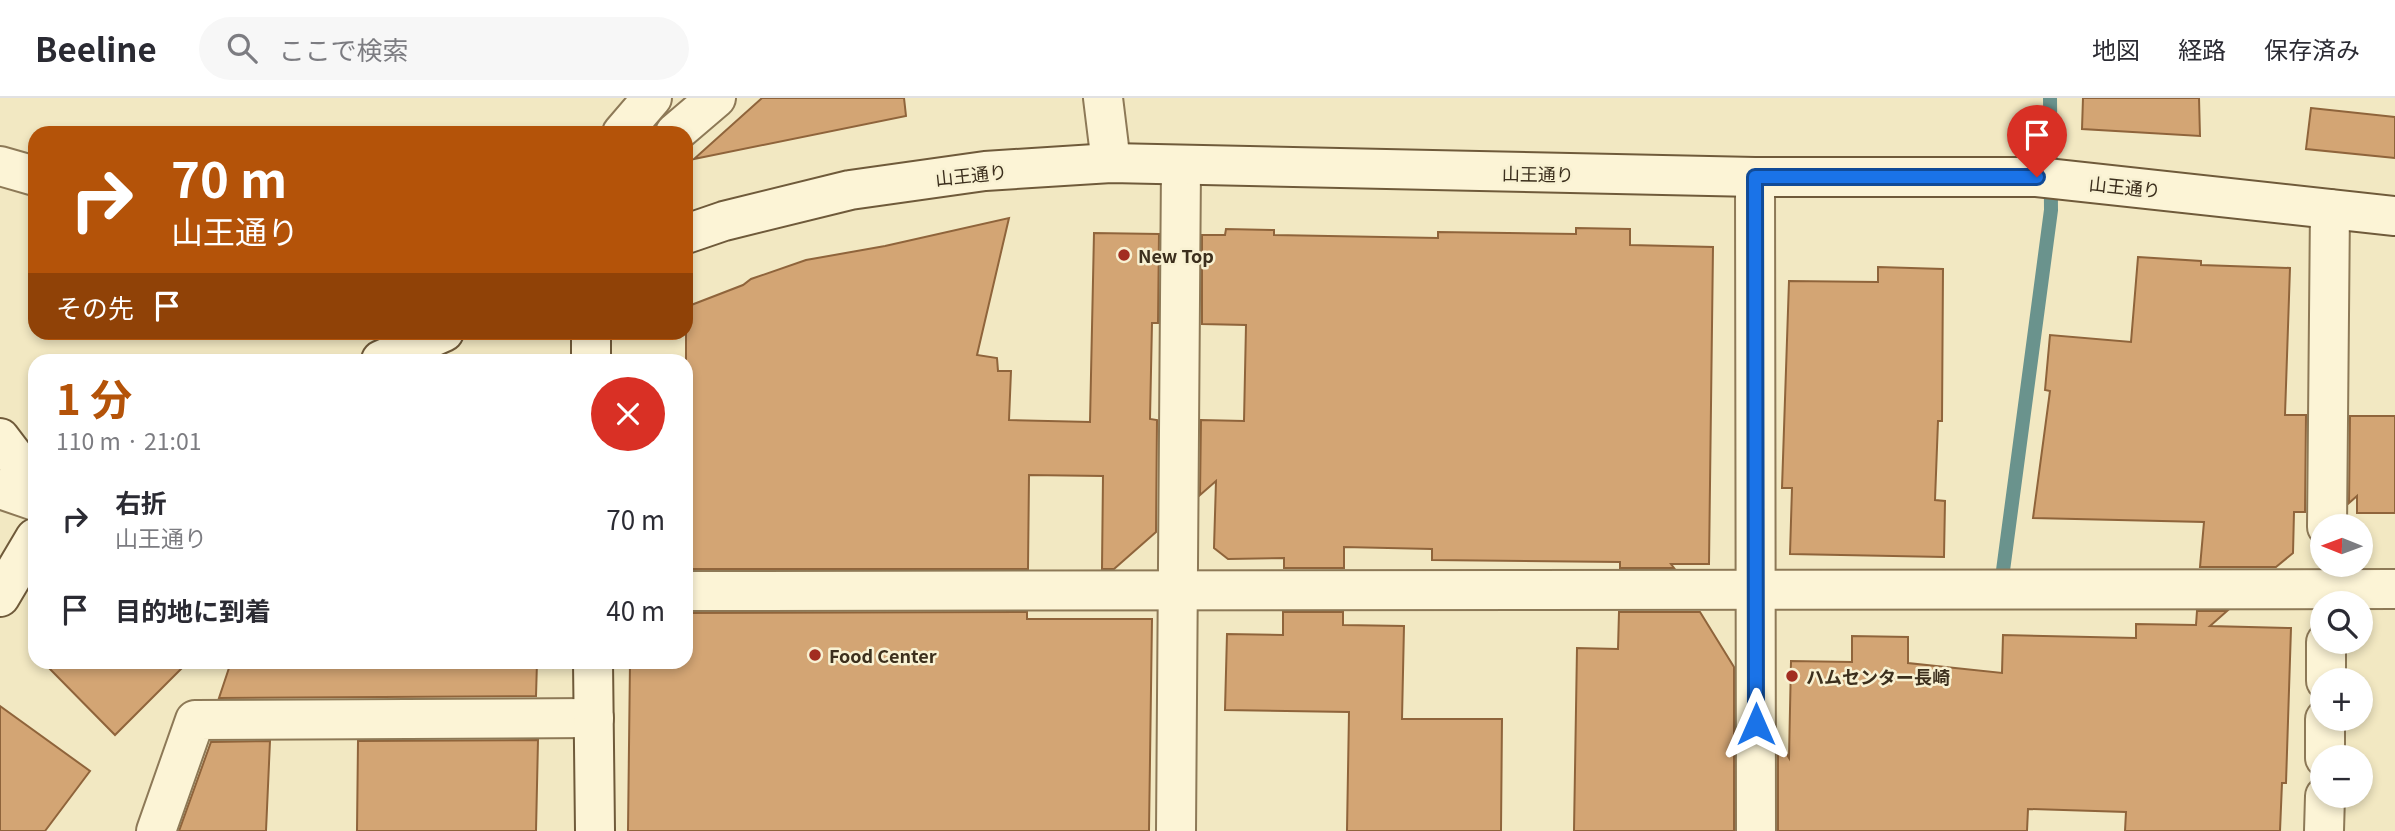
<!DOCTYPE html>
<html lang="ja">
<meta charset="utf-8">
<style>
:root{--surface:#fff;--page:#f7f7f7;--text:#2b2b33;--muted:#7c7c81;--line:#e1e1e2;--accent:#b45309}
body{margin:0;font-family:Georgia,"Noto Sans JP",serif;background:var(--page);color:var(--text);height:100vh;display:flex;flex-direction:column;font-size:26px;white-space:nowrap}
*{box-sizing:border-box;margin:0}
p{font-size:23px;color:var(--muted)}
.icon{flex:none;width:38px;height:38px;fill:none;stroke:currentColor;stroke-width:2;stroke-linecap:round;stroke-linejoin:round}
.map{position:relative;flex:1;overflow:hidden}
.side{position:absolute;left:28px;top:256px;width:665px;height:315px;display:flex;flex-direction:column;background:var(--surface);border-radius:21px;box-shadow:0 4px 10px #0003}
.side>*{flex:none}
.top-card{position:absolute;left:28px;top:28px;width:665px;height:214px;border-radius:21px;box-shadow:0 4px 10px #0003;background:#b45309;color:#fff;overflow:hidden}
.needle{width:46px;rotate:271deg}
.buttons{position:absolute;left:2310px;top:416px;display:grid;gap:14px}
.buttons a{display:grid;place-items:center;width:63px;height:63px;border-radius:50%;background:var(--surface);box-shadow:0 4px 10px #0003;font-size:35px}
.pin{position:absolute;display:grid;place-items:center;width:60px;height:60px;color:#fff;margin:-72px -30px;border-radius:50% 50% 50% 0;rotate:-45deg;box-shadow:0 0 7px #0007}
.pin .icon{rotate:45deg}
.me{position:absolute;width:77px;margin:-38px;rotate:0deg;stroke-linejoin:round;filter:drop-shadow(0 0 5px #0008)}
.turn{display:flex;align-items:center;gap:24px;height:147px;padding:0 28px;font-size:32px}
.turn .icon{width:91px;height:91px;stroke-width:2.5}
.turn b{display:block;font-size:49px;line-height:60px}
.then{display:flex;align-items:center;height:66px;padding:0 28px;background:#0003;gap:14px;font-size:26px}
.round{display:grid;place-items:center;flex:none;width:74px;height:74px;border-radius:37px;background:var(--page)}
.head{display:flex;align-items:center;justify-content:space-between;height:119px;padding:0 28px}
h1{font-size:42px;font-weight:700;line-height:52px;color:var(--accent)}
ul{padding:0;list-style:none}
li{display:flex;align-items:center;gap:21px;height:91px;padding:0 28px}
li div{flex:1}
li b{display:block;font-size:26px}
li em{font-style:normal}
header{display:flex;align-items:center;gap:42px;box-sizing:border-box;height:98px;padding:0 35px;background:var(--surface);border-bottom:2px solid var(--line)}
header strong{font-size:33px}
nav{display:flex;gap:38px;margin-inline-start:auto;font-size:24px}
.search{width:490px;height:63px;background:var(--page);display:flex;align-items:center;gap:18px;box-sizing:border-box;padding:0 24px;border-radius:38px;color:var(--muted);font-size:26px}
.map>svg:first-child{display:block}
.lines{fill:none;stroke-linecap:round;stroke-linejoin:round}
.stream{stroke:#6a938d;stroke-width:14}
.building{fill:#d3a574;stroke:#8f643b;stroke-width:2}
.street-casing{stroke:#8d7957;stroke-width:42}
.secondary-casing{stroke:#6f5a3a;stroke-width:42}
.street{stroke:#fcf4d6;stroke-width:38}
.secondary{stroke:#fcf4d6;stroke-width:38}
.route-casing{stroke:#114b97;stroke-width:18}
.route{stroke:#1a73e8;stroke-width:12}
.poi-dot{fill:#a22d21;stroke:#f8f1d2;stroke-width:2.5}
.labels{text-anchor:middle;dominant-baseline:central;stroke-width:5;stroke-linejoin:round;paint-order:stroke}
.street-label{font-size:18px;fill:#3c2f1d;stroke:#f8f1d2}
.poi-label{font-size:18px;font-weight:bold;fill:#3c2f1d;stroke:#f8f1d2;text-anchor:start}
</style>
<header>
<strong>Beeline</strong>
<div class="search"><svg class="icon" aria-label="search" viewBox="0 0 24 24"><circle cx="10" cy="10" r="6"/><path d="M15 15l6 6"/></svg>ここで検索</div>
<nav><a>地図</a><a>経路</a><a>保存済み</a></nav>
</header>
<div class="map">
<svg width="2395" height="733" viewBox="0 0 2395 733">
<rect width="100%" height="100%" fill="#f2e8c2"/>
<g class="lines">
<polyline class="stream" points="2002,480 2051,112 2050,0"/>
</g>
<g class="building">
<polygon points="762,0 904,0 906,18 694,61"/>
<polygon points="2083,0 2199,0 2200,38 2082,31"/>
<polygon points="2311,10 2395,19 2395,60 2306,51"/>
<polygon points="1009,120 977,257 997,260 998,273 1011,273 1009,322 1090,324 1094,135 1159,136 1158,225 1152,225 1150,321 1157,322 1156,434 1114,471 1102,471 1103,378 1029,377 1028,471 686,471 686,209 743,187 751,181 806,162 885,148"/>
<polygon points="1576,130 1630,131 1630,147 1713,149 1709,466 1671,466 1674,470 1620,470 1620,464 1432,462 1432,451 1344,449 1344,470 1284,470 1284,460 1228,461 1214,450 1216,383 1200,397 1201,322 1244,323 1246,227 1202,226 1202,137 1225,137 1226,131 1274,132 1274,137 1438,140 1438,134 1576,136"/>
<polygon points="2138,159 2201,163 2201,167 2290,170 2285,317 2306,317 2305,414 2294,414 2293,455 2276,469 2200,469 2204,424 2033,420 2050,293 2045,292 2050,237 2131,244"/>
<polygon points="1878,169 1943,171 1942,323 1938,323 1935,402 1945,403 1944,459 1790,456 1792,390 1782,390 1789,183 1878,184"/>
<polygon points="2350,318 2395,318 2395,415 2357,415 2357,398 2349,405"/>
<polygon points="2197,513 2227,513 2210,528 2291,530 2286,685 2282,685 2280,733 2125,733 2126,714 2028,711 2027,733 1778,733 1778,641 1789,660 1791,563 1852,564 1852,538 1908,539 1908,565 2002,575 2003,537 2136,540 2136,526 2196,527"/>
<polygon points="1027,514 1027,521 1152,521 1149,733 628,733 630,564 686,564 686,515"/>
<polygon points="1283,514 1343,514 1343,527 1404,528 1402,621 1502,621 1501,733 1347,733 1349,614 1225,612 1227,536 1283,537"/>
<polygon points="1619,514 1700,514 1734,569 1734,733 1574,733 1577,550 1618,551"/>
<polygon points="43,564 188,564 115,637"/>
<polygon points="231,564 537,564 536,598 219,600"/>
<polygon points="0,608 90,673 45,733 0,733"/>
<polygon points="538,642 536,733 357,733 358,643"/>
<polygon points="270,643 266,733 179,733 211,644"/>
</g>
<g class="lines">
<defs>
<g id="street">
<polyline points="1103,0 1111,65"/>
<polyline points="622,35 652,0"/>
<polyline points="675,35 716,0"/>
<polyline points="0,68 35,78"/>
<polyline points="1755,79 1756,733"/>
<polyline points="0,391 35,403"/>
<polyline points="2327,429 2330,111"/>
<polyline points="686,493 2395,491"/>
<polyline points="2326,583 2326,544"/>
<polyline points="2325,660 2325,621"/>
<polyline points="156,733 195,622 594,620"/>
<polyline points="1176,733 1181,68"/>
<polyline points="2324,733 2325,698"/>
</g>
<g id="secondary">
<polyline points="686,136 724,123 850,92 985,73 1111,65 1755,79 2037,79 2395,118"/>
<polyline points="591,234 591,262"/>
<polyline points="381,262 444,234"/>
<polyline points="0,340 35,386"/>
<polyline points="0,499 35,440"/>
<polyline points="593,564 595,733"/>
</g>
</defs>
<use href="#street" class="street-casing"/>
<use href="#secondary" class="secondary-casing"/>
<use href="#street" class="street"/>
<use href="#secondary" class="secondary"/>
</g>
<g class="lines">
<defs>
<polyline id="route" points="1756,626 1755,79 2037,79"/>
</defs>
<use href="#route" class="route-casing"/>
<use href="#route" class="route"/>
</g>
<g class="poi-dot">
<circle cx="1124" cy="157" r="7"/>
<circle cx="815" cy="557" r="7"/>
<circle cx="1792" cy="578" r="7"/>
</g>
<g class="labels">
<g class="street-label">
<text transform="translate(1538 75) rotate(1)">山王通り</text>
<text transform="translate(971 76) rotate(-6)">山王通り</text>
<text transform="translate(2125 88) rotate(6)">山王通り</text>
</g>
<g class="poi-label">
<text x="1138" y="157">New Top</text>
<text x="829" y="557">Food Center</text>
<text x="1806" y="578">ハムセンター長崎</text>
</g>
</g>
</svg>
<div class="buttons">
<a><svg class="needle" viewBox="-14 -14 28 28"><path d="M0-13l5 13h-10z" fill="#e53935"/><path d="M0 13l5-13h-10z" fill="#7c7c81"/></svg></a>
<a><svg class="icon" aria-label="search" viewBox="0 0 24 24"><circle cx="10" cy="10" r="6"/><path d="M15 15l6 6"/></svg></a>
<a>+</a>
<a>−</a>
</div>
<div class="pin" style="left:2037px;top:79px;background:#d93025"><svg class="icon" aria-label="arrive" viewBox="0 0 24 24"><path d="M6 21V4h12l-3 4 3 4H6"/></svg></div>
<svg class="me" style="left:1756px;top:626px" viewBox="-20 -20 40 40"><path d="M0-17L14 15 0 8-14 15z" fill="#1a73e8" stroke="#fff" stroke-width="4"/></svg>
<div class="top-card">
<div class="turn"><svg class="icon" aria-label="right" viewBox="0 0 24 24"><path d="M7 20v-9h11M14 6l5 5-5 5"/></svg><div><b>70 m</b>山王通り</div></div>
<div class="then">その先<svg class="icon" aria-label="arrive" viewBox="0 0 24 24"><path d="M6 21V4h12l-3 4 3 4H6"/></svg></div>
</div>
<section class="side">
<div class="head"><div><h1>1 分</h1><p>110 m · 21:01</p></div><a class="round" style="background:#d93025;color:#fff"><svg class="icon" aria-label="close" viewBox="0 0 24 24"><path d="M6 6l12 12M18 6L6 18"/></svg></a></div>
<ul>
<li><svg class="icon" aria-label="right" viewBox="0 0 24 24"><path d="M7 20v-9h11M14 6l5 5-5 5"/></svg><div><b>右折</b><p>山王通り</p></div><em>70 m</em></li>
<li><svg class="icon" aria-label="arrive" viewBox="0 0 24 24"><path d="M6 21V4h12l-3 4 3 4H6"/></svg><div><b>目的地に到着</b></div><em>40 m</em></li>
</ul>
</section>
</div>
